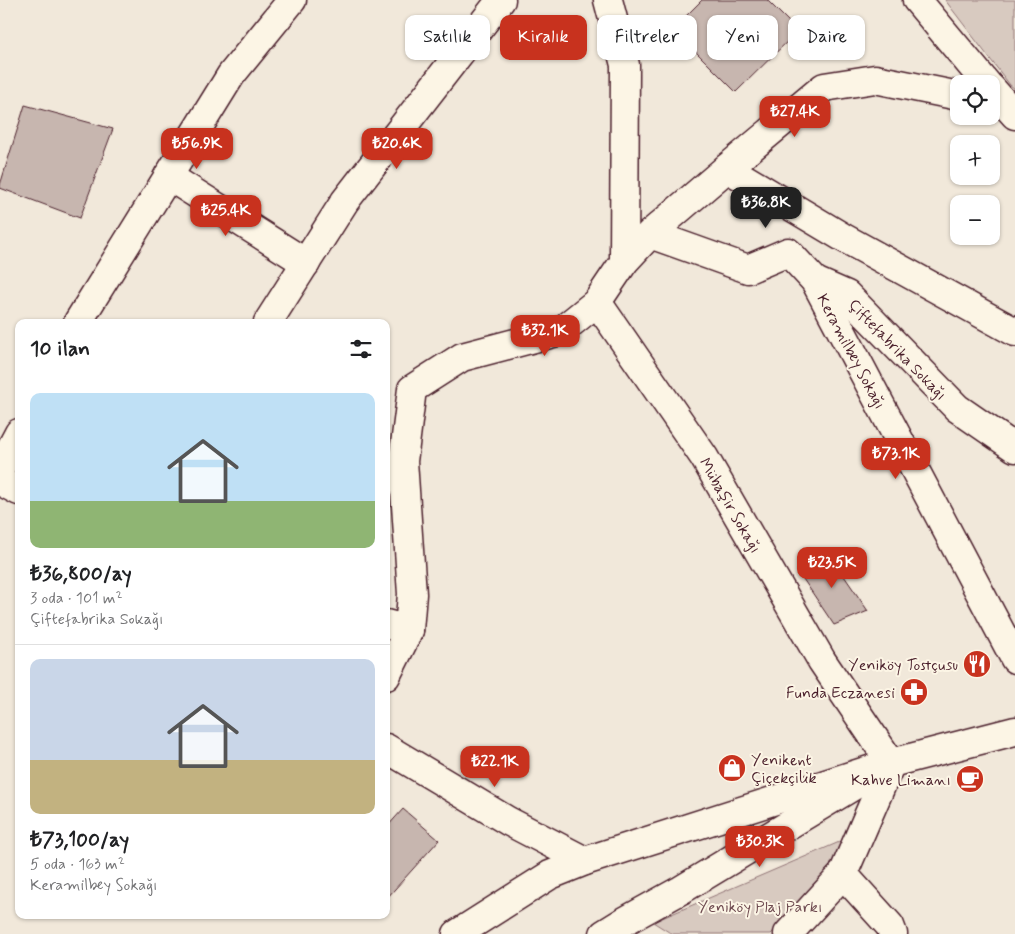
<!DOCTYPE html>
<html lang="tr">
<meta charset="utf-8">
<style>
:root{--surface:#fff;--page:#f6f6f6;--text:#202124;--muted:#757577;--line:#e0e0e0;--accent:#c8321e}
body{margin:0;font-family:Mynerve,sans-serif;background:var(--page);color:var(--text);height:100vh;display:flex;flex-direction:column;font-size:19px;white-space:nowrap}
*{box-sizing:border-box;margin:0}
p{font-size:16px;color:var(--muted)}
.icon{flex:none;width:28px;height:28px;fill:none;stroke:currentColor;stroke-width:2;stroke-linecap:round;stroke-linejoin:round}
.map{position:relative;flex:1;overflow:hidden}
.panel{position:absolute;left:15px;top:319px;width:375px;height:600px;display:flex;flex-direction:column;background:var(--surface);border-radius:10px;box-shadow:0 1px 4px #0004}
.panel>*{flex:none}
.guide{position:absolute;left:405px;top:15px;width:475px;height:45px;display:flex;gap:10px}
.fabs{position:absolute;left:950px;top:75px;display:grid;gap:10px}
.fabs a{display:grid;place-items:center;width:50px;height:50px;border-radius:10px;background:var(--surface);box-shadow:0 1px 4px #0004;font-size:25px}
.price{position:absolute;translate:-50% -42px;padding:0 11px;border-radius:10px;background:var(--accent);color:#fff;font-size:16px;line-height:32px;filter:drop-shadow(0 1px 2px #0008)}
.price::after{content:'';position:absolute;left:50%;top:30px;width:15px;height:11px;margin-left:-8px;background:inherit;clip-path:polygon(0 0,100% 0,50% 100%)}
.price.selected{background:#222;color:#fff}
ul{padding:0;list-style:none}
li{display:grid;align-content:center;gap:10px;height:265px;padding:0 15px}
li+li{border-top:1px solid var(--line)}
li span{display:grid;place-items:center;height:155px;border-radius:10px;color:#555}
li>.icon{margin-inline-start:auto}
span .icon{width:90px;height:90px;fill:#fffc;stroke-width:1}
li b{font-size:21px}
h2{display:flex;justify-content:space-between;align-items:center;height:60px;padding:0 15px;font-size:21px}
.chip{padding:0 18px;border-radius:10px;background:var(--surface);box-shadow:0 1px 4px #0004;font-size:18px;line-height:45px}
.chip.selected{background:var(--accent);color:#fff}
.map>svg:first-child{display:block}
</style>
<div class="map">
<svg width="1015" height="934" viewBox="0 0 1015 934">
<rect width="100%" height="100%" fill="#f1e8da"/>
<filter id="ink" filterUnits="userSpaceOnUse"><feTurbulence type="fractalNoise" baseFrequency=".02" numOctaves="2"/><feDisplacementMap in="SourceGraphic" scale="10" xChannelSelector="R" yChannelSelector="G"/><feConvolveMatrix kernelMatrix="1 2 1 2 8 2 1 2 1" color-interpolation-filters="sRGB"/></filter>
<g filter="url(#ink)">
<g fill="#d8cac0" stroke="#917476">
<polygon points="945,0 1015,0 1015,89 1010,85"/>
<polygon points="872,828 771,934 672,934 653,922"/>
</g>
<g fill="#c7b6af" stroke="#4a1f2b">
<polygon points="702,0 767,0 798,31 736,92 673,29"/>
<polygon points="25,105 113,129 80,218 0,188 0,185"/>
<polygon points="827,551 868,611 834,625 797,570"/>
<polygon points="403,809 439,840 386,899 386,828"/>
</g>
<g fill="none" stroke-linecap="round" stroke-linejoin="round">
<defs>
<g id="minor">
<polyline points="917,0 987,84"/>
<polyline points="991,88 1015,115"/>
<polyline points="727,168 844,238 1015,332"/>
<polyline points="168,176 306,263"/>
<polyline points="650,234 727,168 824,87 875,79 959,96"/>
<polyline points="624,262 650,234 748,269 788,252 815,281 847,295 957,408 1015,448"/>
<polyline points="815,281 1015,659"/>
<polyline points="597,302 704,457 822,661 891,763"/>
<polyline points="78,322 231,75 292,0"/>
<polyline points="268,322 345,201 501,0"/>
<polyline points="0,469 19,433"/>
<polyline points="0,481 19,491"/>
<polyline points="386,624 409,630 412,594 403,461 412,389 462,357 561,331 597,302 624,262 625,65 608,0"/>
<polyline points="386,676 409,630"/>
<polyline points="386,748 508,821 585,861"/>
<polyline points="843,874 890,926 893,934"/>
<polyline points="604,934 625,921 681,890 873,774"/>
<polyline points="788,934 843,874 891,763"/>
</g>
<polyline id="primary" points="457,934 550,875 585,861 891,763 1015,731"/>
</defs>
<use href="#minor" stroke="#4a1f2b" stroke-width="31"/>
<use href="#primary" stroke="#4a1f2b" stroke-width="31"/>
<use href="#minor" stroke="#fcf5e5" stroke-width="28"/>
<use href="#primary" stroke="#fcf5e5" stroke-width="28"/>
</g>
</g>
<defs>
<symbol id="restaurant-disc" viewBox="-11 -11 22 22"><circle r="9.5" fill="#c8321e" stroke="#fcf5e5"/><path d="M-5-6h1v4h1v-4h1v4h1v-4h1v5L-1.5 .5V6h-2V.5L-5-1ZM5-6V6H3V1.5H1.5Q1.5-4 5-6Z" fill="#fff"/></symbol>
<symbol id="pharmacy-disc" viewBox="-11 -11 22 22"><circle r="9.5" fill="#c8321e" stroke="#fcf5e5"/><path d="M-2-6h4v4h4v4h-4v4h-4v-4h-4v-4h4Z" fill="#fff"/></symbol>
<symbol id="shop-disc" viewBox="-11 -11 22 22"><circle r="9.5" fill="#c8321e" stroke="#fcf5e5"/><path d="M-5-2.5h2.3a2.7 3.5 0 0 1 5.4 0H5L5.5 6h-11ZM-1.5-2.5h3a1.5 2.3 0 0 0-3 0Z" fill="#fff"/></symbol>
<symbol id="cafe-disc" viewBox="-11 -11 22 22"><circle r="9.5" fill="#c8321e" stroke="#fcf5e5"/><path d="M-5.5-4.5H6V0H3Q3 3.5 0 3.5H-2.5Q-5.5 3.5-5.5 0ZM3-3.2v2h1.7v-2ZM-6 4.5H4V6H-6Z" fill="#fff"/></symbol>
</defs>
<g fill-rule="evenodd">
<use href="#restaurant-disc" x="961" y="648" width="32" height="32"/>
<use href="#pharmacy-disc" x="898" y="676" width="32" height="32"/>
<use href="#shop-disc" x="716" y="752" width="32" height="32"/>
<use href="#cafe-disc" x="954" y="763" width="32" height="32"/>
</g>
<g text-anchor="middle" stroke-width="4" stroke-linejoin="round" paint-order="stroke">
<g font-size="16" fill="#4a1f2b" stroke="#fcf5e5">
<text transform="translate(898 349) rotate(46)" y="6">Çiftefabrika Sokağı</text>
<text transform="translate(852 351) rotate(62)" y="6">Keramilbey Sokağı</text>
<text transform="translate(731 505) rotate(60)" y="6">Mübaşir Sokağı</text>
</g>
<g font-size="16" fill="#4a1f2b" stroke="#fcf5e5" text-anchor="end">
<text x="958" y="670">Yeniköy Tostçusu</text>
<text x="895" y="698">Funda Eczanesi</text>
<text x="751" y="765" text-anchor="start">Yenikent<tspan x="751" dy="18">Çiçekçilik</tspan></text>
<text x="951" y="785">Kahve Limanı</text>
</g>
<g font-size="16" fill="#6e4a50" stroke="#fcf5e5">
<text x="760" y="912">Yeniköy Plaj Parkı</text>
</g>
</g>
</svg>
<div class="fabs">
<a><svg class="icon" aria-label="locate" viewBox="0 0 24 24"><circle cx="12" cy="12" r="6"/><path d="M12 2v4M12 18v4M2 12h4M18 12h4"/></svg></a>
<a>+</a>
<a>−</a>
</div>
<b class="price" style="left:795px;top:138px">₺27.4K</b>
<b class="price" style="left:197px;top:170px">₺56.9K</b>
<b class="price" style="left:397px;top:170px">₺20.6K</b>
<b class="price selected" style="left:766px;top:229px">₺36.8K</b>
<b class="price" style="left:226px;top:237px">₺25.4K</b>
<b class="price" style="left:545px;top:357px">₺32.1K</b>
<b class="price" style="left:896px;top:480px">₺73.1K</b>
<b class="price" style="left:832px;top:589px">₺23.5K</b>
<b class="price" style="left:495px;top:788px">₺22.1K</b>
<b class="price" style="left:760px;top:868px">₺30.3K</b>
<div class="guide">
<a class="chip">Satılık</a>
<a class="chip selected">Kiralık</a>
<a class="chip">Filtreler</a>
<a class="chip">Yeni</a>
<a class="chip">Daire</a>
</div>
<section class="panel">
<h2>10 ilan<svg class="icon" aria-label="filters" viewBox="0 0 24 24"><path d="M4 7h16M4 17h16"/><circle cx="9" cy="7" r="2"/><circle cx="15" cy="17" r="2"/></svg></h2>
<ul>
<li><span style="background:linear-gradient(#bfe0f5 70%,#8fb573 0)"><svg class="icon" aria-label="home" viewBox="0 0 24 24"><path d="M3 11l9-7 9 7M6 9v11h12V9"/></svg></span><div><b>₺36,800/ay</b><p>3 oda · 101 m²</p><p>Çiftefabrika Sokağı</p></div></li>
<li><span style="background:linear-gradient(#c9d6e8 65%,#c2b280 0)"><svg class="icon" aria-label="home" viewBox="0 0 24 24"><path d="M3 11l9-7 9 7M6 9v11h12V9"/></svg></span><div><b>₺73,100/ay</b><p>5 oda · 163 m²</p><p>Keramilbey Sokağı</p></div></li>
</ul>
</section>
</div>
